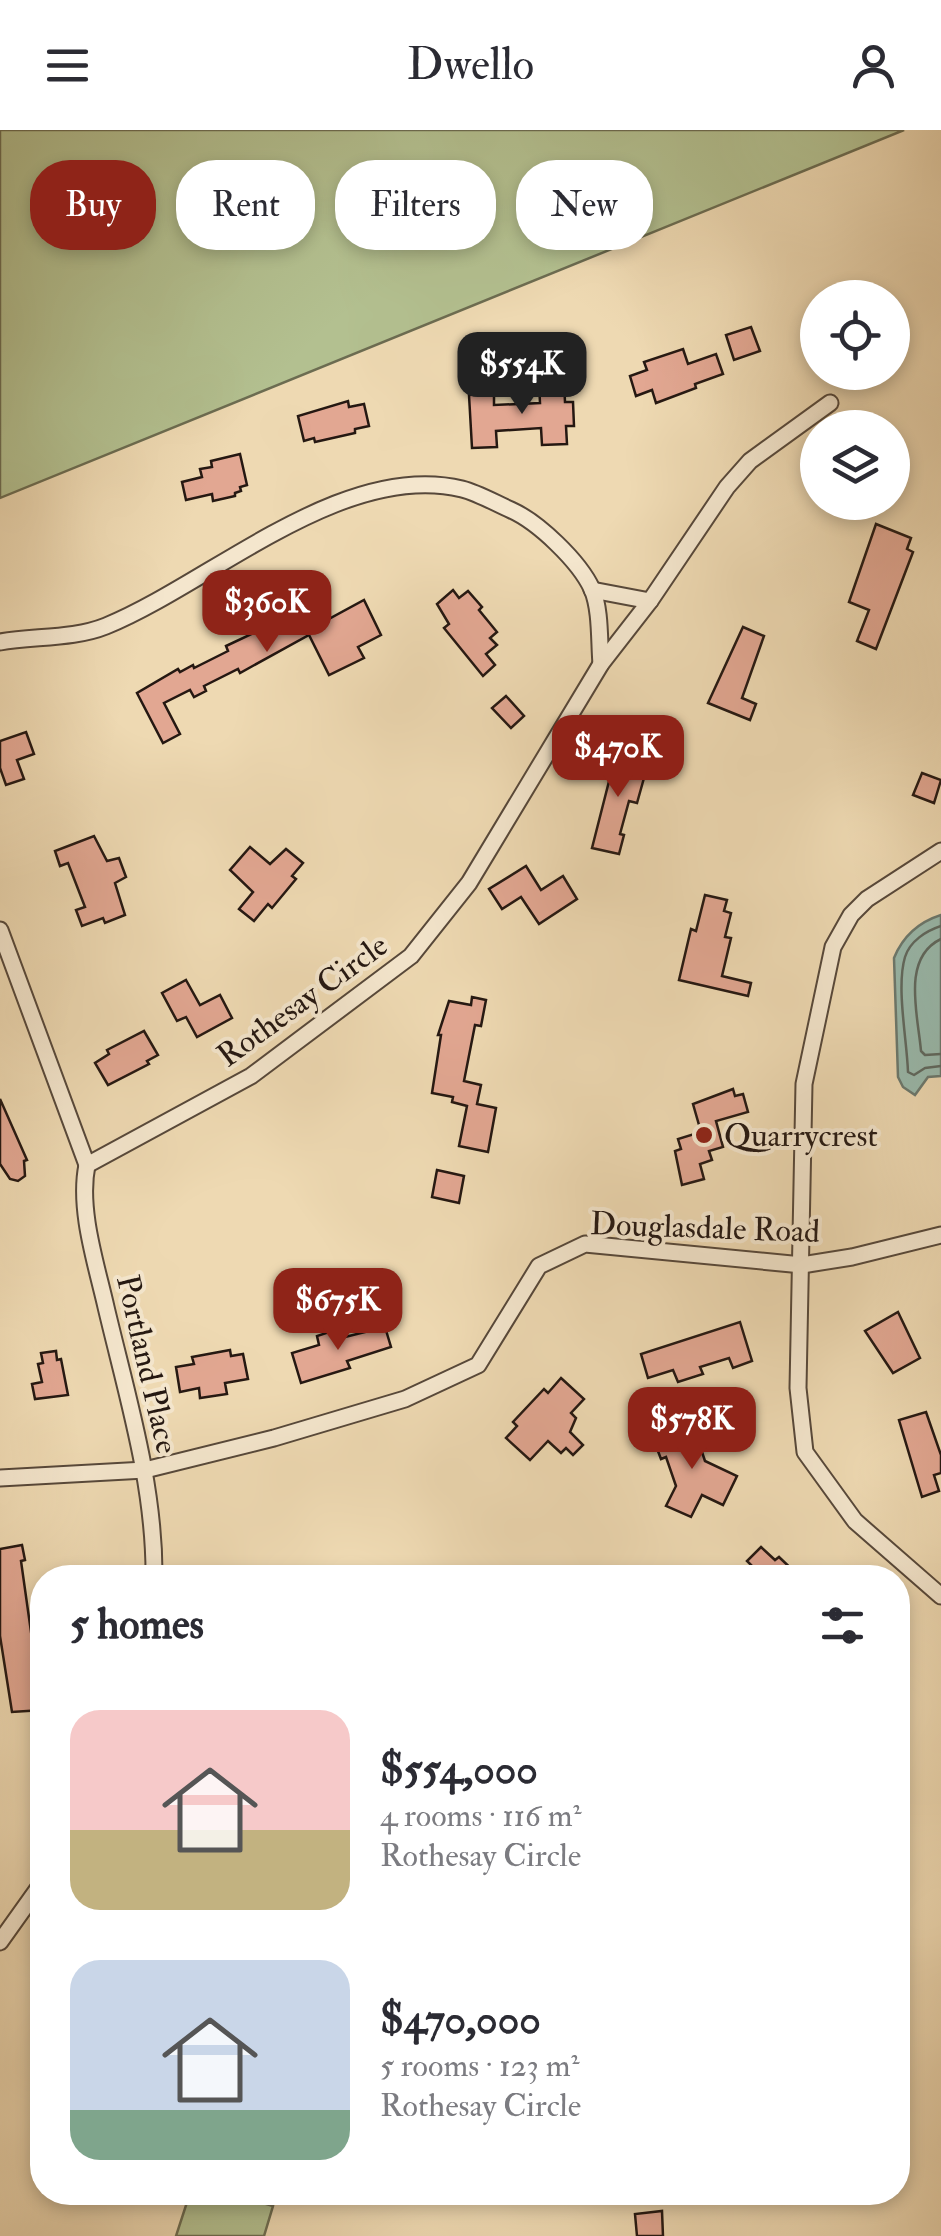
<!DOCTYPE html>
<meta charset="utf-8">
<style>
:root{--surface:#fff;--page:#f7f7f7;--text:#2b2b33;--muted:#7c7c81;--accent:#8f2418}
body{margin:0;font-family:"IM FELL Double Pica",serif;background:var(--page);color:var(--text);height:100vh;display:flex;flex-direction:column;font-size:38px;white-space:nowrap}
*{box-sizing:border-box;margin:0}
p{font-size:32px;color:var(--muted)}
.icon{flex:none;width:55px;height:55px;fill:none;stroke:currentColor;stroke-width:2;stroke-linecap:round;stroke-linejoin:round}
.map{position:relative;flex:1;overflow:hidden}
.panel{position:absolute;left:30px;top:1435px;width:880px;height:640px;display:flex;flex-direction:column;background:var(--surface);border-radius:40px;box-shadow:0 5px 15px #0003}
.panel>*{flex:none}
.hud{position:absolute;left:30px;top:30px;width:882px;height:90px;display:flex;gap:20px}
.tools{position:absolute;left:800px;top:150px;display:grid;gap:20px}
.tools a{display:grid;place-items:center;width:110px;height:110px;border-radius:50%;background:var(--surface);box-shadow:0 5px 15px #0003;font-size:50px}
.price{position:absolute;translate:-50% -85px;padding:0 22px;border-radius:20px;background:var(--accent);color:#fff;font-size:32px;line-height:65px;filter:drop-shadow(0 2px 5px #0008)}
.price::after{content:'';position:absolute;left:50%;top:60px;width:30px;height:22px;margin-left:-15px;background:inherit;clip-path:polygon(0 0,100% 0,50% 100%)}
.price.selected{background:#222;color:#fff}
ul{padding:0;list-style:none}
li{display:flex;align-items:center;gap:30px;height:250px;padding:0 40px}
li span{display:grid;place-items:center;flex:none;width:280px;height:200px;border-radius:30px;color:#555}
li>.icon{margin-inline-start:auto}
span .icon{width:120px;height:120px;fill:#fffc;stroke-width:1}
li b{font-size:42px}
h2{display:flex;justify-content:space-between;align-items:center;height:120px;padding:0 40px;font-size:42px}
.pill{padding:0 35px;border-radius:40px;background:var(--surface);box-shadow:0 5px 15px #0003;font-size:35px;line-height:90px}
.pill.selected{background:var(--accent);color:#fff}
header{display:flex;justify-content:space-between;align-items:center;height:130px;padding:0 40px;background:var(--surface);font-size:45px;font-weight:600}
.map>svg:first-child{display:block}
</style>
<header><svg class="icon" aria-label="menu" viewBox="0 0 24 24"><path d="M4 6h16M4 12h16M4 18h16"/></svg>Dwello<svg class="icon" aria-label="person" viewBox="0 0 24 24"><circle cx="12" cy="8" r="4"/><path d="M4 21q1-7 8-7t8 7"/></svg></header>
<div class="map">
<svg width="941" height="2106" viewBox="0 0 941 2106">
<rect width="100%" height="100%" fill="#eed9b2"/>
<filter id="stains"><feTurbulence type="fractalNoise" baseFrequency=".002" numOctaves="4"/><feColorMatrix values="0 0 0 0 .2 0 0 0 0 .09 0 0 0 0 .02 0 0 0 .5 -.17"/></filter>
<radialGradient id="worn" r=".72"><stop offset=".6" stop-color="#630" stop-opacity="0"/><stop offset="1" stop-color="#630" stop-opacity=".3"/></radialGradient>
<g fill="#b3c090" stroke="#6c6c51" stroke-width="2.5">
<polygon points="0,0 904,0 0,368"/>
<polygon points="190,2063 229,2063 273,2076 264,2106 176,2106"/>
</g>
<path fill="#99baad" stroke="#6b796f" stroke-width="2.5" d="M941,785V946L928,947L915,965L903,957L898,947L894,828C903,806 919,792 941,785Z"/>
<g fill="none" stroke-linecap="round" stroke-linejoin="round">
<g stroke="#5f6960" stroke-width="2.5">
<path d="M941,796C926,801 910,811 905,827C896,857 907,910 908,942L914,945L925,938L941,936"/>
<path d="M941,809C901,828 918,885 921,921L925,925L941,924"/>
</g>
</g>
<g fill="#e2a792" stroke="#251812" stroke-width="2.5">
<polygon points="751,197 760,221 734,230 726,205"/>
<polygon points="683,219 688,234 716,224 723,244 695,254 696,258 656,273 652,260 636,266 630,246 647,240 644,232"/>
<polygon points="564,251 565,272 573,272 574,296 566,296 567,314 542,315 541,298 496,301 497,317 472,318 469,265 494,263 494,275 540,273 539,253"/>
<polygon points="348,271 349,277 364,274 369,296 355,299 355,303 315,312 314,308 304,311 298,286"/>
<polygon points="240,324 247,355 240,357 241,361 235,363 235,366 213,371 212,364 186,370 182,352 202,347 200,339 212,337 211,331"/>
<polygon points="876,394 911,408 907,419 913,422 876,519 857,511 869,480 849,472"/>
<polygon points="453,460 459,468 468,461 482,477 479,480 497,502 490,508 497,515 486,524 495,535 483,546 444,498 449,494 437,474"/>
<polygon points="312,465 325,491 364,470 381,505 358,517 364,528 329,545 309,505 240,543 238,539 204,556 206,561 194,567 190,560 164,573 180,604 163,613 137,563 178,539 180,542 193,535 194,538 228,521 226,516 298,482 294,474"/>
<polygon points="743,497 764,506 742,568 756,574 750,590 708,573"/>
<polygon points="506,566 524,586 511,598 492,578"/>
<polygon points="26,602 34,624 17,630 24,649 6,655 0,638 0,611"/>
<polygon points="618,616 642,623 636,646 644,648 637,673 629,671 620,704 624,705 619,724 592,718"/>
<polygon points="922,643 941,650 934,673 913,665"/>
<polygon points="94,706 107,731 119,728 126,747 115,753 125,785 105,793 103,788 82,796 76,780 85,777 68,733 60,736 55,721"/>
<polygon points="250,717 270,734 286,719 303,733 292,746 296,749 272,778 268,774 254,791 239,779 253,762 230,740"/>
<polygon points="526,736 541,760 563,746 577,769 539,794 521,767 502,779 489,759"/>
<polygon points="705,765 727,770 724,781 731,783 725,807 731,808 722,846 751,853 748,866 679,850 691,799 696,801"/>
<polygon points="186,850 200,875 220,865 232,888 197,907 186,887 177,891 162,863"/>
<polygon points="472,867 486,870 481,896 475,895 464,951 481,955 477,974 496,978 488,1022 459,1016 467,976 452,972 453,967 432,963 441,905 438,905 449,871 471,875"/>
<polygon points="144,901 158,925 147,931 149,934 108,955 95,933 109,924 107,920"/>
<polygon points="733,959 735,966 743,964 748,982 716,991 723,1017 709,1021 712,1030 700,1034 704,1049 682,1055 675,1021 681,1019 678,1009 701,1002 693,974"/>
<polygon points="0,969 27,1030 24,1031 25,1046 18,1051 10,1049 0,1034"/>
<polygon points="437,1040 464,1046 459,1073 432,1067"/>
<polygon points="898,1182 920,1228 893,1243 865,1201"/>
<polygon points="740,1192 752,1231 733,1238 729,1228 700,1237 703,1244 678,1252 673,1240 648,1248 641,1224"/>
<polygon points="385,1197 391,1217 347,1231 350,1238 301,1253 292,1223 319,1215 317,1206 338,1199 341,1208"/>
<polygon points="230,1220 231,1226 243,1224 248,1249 225,1253 227,1264 200,1268 199,1258 180,1262 176,1237 194,1234 192,1227"/>
<polygon points="56,1221 57,1230 61,1229 68,1265 35,1269 32,1254 42,1252 38,1234 43,1233 41,1223"/>
<polygon points="561,1248 584,1269 571,1283 576,1288 570,1302 583,1315 573,1325 566,1318 561,1323 548,1311 530,1330 506,1308 517,1296 513,1292 544,1259 548,1263"/>
<polygon points="926,1282 941,1325 941,1343 934,1345 939,1361 922,1367 899,1290"/>
<polygon points="693,1295 705,1331 737,1346 723,1375 702,1365 691,1387 666,1376 676,1356 666,1327 661,1329 653,1308"/>
<polygon points="22,1415 25,1430 21,1431 42,1580 12,1582 0,1506 0,1419"/>
<polygon points="761,1417 775,1430 779,1427 801,1448 764,1448 747,1431"/>
<polygon points="662,2081 663,2106 637,2106 635,2084"/>
</g>
<g fill="none" stroke-linecap="round" stroke-linejoin="round">
<defs>
<g id="minor">
<polyline points="592,460 650,471"/>
<path d="M0,512C34,506 74,509 106,496C211,453 343,330 462,359C478,363 495,373 511,380C538,392 579,431 592,459C601,480 599,512 601,534"/>
<polyline points="941,721 867,769 851,785 833,817 804,954 798,1258 805,1322 855,1391 941,1466"/>
<polyline points="0,800 87,1035"/>
<polyline points="87,1035 251,946 411,826 469,753 601,534 650,471 727,357 750,331 830,273"/>
<path d="M87,1035C78,1079 96,1133 106,1177C127,1266 155,1356 154,1448"/>
<polyline points="0,1348 145,1340 274,1308 405,1269 478,1235 539,1136 585,1114 802,1135 852,1127 941,1105"/>
<polyline points="0,1812 42,1753"/>
</g>
</defs>
<use href="#minor" stroke="#57483a" stroke-width="19"/>
<use href="#minor" stroke="#f4e6cd" stroke-width="15"/>
</g>
<circle fill="#8f2418" stroke="#f4e6cd" stroke-width="4" cx="704" cy="1005" r="10"/>
<g text-anchor="middle" stroke-width="8" stroke-linejoin="round" paint-order="stroke">
<g font-size="32" fill="#251812" stroke="#f4e6cd">
<text transform="translate(302 870) rotate(-36)" y="11">Rothesay Circle</text>
<text transform="translate(705 1097) rotate(2)" y="11">Douglasdale Road</text>
<text transform="translate(148 1234) rotate(77)" y="11">Portland Place</text>
</g>
<g font-size="32" fill="#251812" stroke="#f4e6cd" text-anchor="start">
<text x="724" y="1016">Quarrycrest</text>
</g>
</g>
<rect width="100%" height="100%" filter="url(#stains)"/>
<rect width="100%" height="100%" fill="url(#worn)"/>
</svg>
<div class="tools">
<a><svg class="icon" aria-label="locate" viewBox="0 0 24 24"><circle cx="12" cy="12" r="6"/><path d="M12 2v4M12 18v4M2 12h4M18 12h4"/></svg></a>
<a><svg class="icon" aria-label="layers" viewBox="0 0 24 24"><path d="M12 4l9 5-9 5-9-5zM3 14l9 5 9-5"/></svg></a>
</div>
<b class="price selected" style="left:522px;top:287px">$554K</b>
<b class="price" style="left:267px;top:525px">$360K</b>
<b class="price" style="left:618px;top:670px">$470K</b>
<b class="price" style="left:338px;top:1223px">$675K</b>
<b class="price" style="left:692px;top:1342px">$578K</b>
<div class="hud">
<a class="pill selected">Buy</a>
<a class="pill">Rent</a>
<a class="pill">Filters</a>
<a class="pill">New</a>
</div>
<section class="panel">
<h2>5 homes<svg class="icon" aria-label="filters" viewBox="0 0 24 24"><path d="M4 7h16M4 17h16"/><circle cx="9" cy="7" r="2"/><circle cx="15" cy="17" r="2"/></svg></h2>
<ul>
<li><span style="background:linear-gradient(#f6c9c9 60%,#c2b280 0)"><svg class="icon" aria-label="home" viewBox="0 0 24 24"><path d="M3 11l9-7 9 7M6 9v11h12V9"/></svg></span><div><b>$554,000</b><p>4 rooms · 116 m²</p><p>Rothesay Circle</p></div></li>
<li><span style="background:linear-gradient(#c9d6e8 75%,#7fa58c 0)"><svg class="icon" aria-label="home" viewBox="0 0 24 24"><path d="M3 11l9-7 9 7M6 9v11h12V9"/></svg></span><div><b>$470,000</b><p>5 rooms · 123 m²</p><p>Rothesay Circle</p></div></li>
</ul>
</section>
</div>
